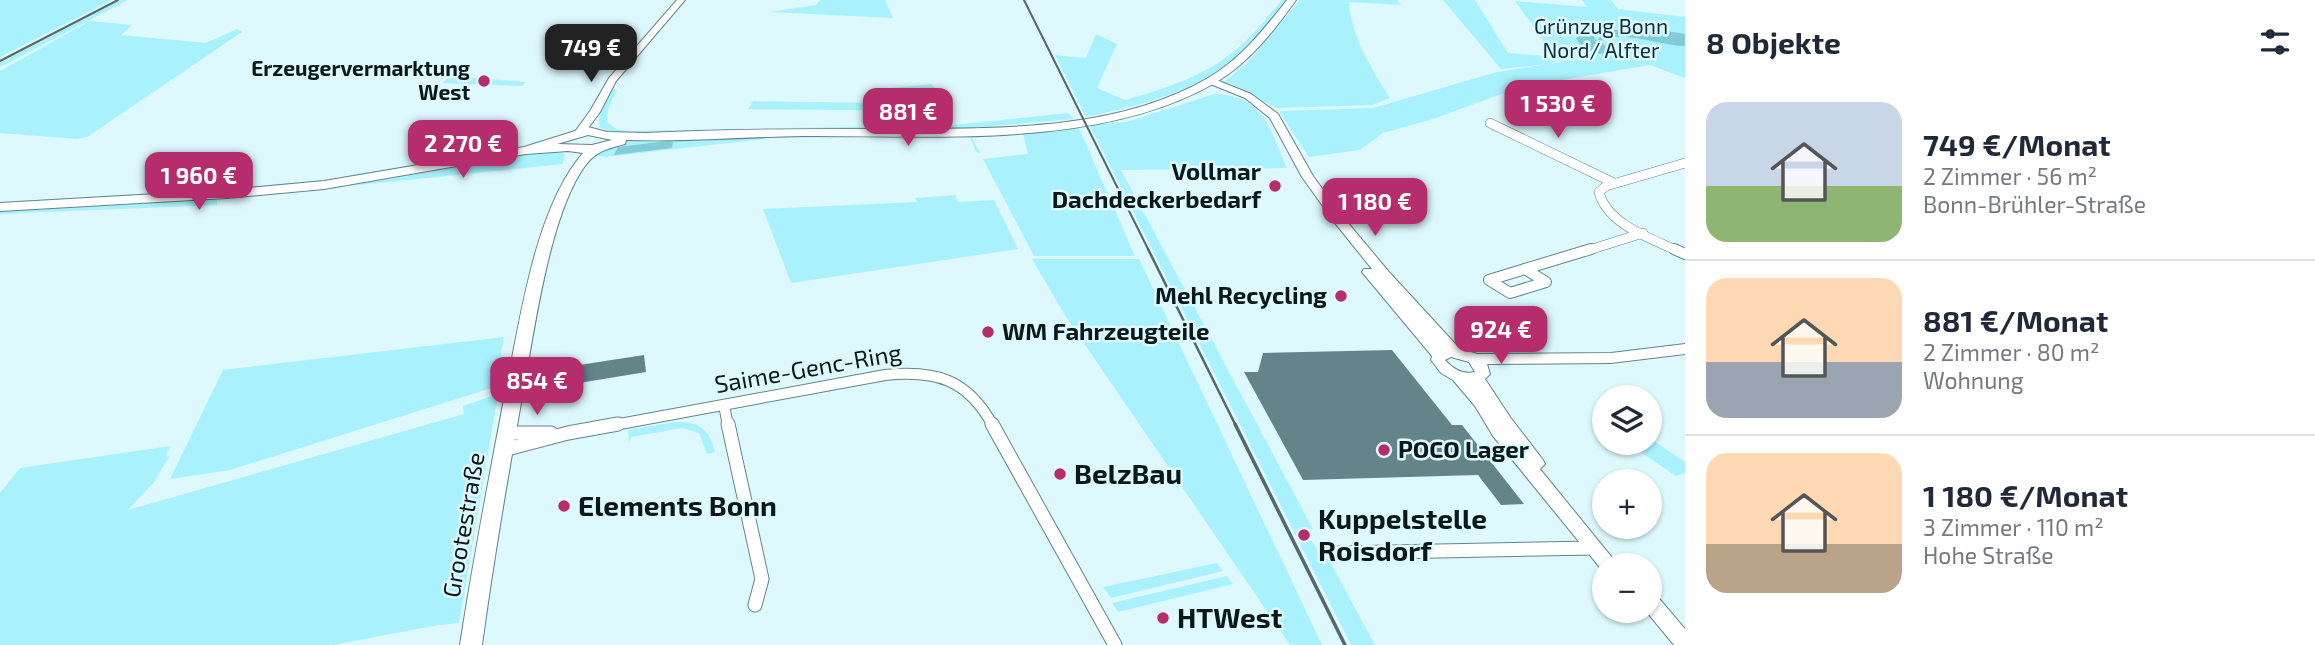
<!DOCTYPE html>
<html lang="de">
<meta charset="utf-8">
<style>
:root{--surface:#fff;--page:#f2f2f3;--text:#1f2937;--muted:#747a83;--line:#e0e1e3;--accent:#b52d6c}
body{margin:0;font-family:"Exo 2",sans-serif;background:var(--page);color:var(--text);height:100vh;display:flex;flex-direction:column;font-size:26px;white-space:nowrap}
*{box-sizing:border-box;margin:0}
p{font-size:23px;color:var(--muted)}
.icon{flex:none;width:38px;height:38px;fill:none;stroke:currentColor;stroke-width:2;stroke-linecap:round;stroke-linejoin:round}
.map{position:relative;flex:1;overflow:hidden}
.sheet{display:flex;flex-direction:column;background:var(--surface);width:630px}
.sheet>*{flex:none}
.fabs{position:absolute;left:1592px;top:385px;display:grid;gap:14px}
.fabs a{display:grid;place-items:center;width:70px;height:70px;border-radius:50%;background:var(--surface);box-shadow:0 2px 5px #0004;font-size:35px}
.price{position:absolute;translate:-50% -60px;padding:0 16px;border-radius:14px;background:var(--accent);color:#fff;font-size:23px;line-height:46px;filter:drop-shadow(0 2px 4px #0008)}
.price::after{content:'';position:absolute;left:50%;top:42px;width:21px;height:16px;margin-left:-10px;background:inherit;clip-path:polygon(0 0,100% 0,50% 100%)}
.price.current{background:#222;color:#fff}
ul{padding:0;list-style:none}
li{display:flex;align-items:center;gap:21px;height:175px;padding:0 21px}
li+li{border-top:2px solid var(--line)}
li span{display:grid;place-items:center;flex:none;width:196px;height:140px;border-radius:21px;color:#555}
li>.icon{margin-inline-start:auto}
span .icon{width:84px;height:84px;fill:#fffc;stroke-width:1}
li b{font-size:30px}
h2{display:flex;justify-content:space-between;align-items:center;height:84px;padding:0 21px;font-size:30px}
main{display:flex;flex:1;min-height:0}
.map>svg:first-child{display:block}
</style>
<main>
<div class="map">
<svg width="1685" height="645" viewBox="0 0 1685 645">
<rect width="100%" height="100%" fill="#ddf9fd"/>
<g fill="#a9f2fd">
<polygon points="0,0 112,0 0,57"/>
<polygon points="120,0 128,0 0,67 0,63"/>
<polygon points="820,0 885,0 893,18 769,12 816,5"/>
<path d="M1282,0H1286C1272,16 1259,35 1244,50C1202,91 1142,105 1086,117L1055,55L1086,58L1096,34L1117,44L1097,88L1125,100C1164,89 1206,76 1238,48C1254,35 1268,16 1282,0Z"/>
<path d="M1300,0H1397L1401,5L1349,2C1352,38 1371,68 1390,98L1372,105L1276,108L1234,85L1224,82L1248,62Z"/>
<polygon points="1443,0 1475,0 1508,53 1555,57 1515,1 1587,7 1582,0 1611,0 1618,9 1685,17 1685,78 1650,65 1521,87 1433,119 1383,133 1360,150 1309,157 1279,111 1373,108 1497,72 1562,62 1558,60 1550,64 1501,69"/>
<polygon points="90,21 132,25 121,35 206,43 237,29 242,32 87,137 78,139 0,133 0,71"/>
<polygon points="451,76 526,82 522,86 442,83"/>
<polygon points="932,84 950,111 748,109 753,101 882,103 882,89"/>
<path d="M612,88L617,90L608,110L607,122L616,129L627,131L953,125L1068,113L1074,119L971,128L613,134L601,128C595,116 604,98 612,88Z"/>
<path d="M1214,94C1264,95 1270,130 1287,168L1121,170L1313,529L1298,530L1303,540H1311L1321,555L1328,558L1375,645H1351L1089,124L1127,122Z"/>
<polygon points="1078,126 1135,256 1034,256 983,159 1028,154 1023,134 972,138 980,153 976,152 970,137"/>
<polygon points="956,133 965,136 773,138 605,157 589,155 619,143 666,138"/>
<polygon points="552,149 565,154 563,164 231,198 350,184"/>
<polygon points="357,177 243,190 0,205 0,202 207,190"/>
<polygon points="955,195 958,202 994,200 1018,249 791,283 763,209 917,202 915,198"/>
<polygon points="217,198 217,205 0,214 0,210"/>
<polygon points="1032,259 1139,259 1322,645 1290,645 1066,317"/>
<polygon points="504,337 495,387 230,470 170,479 223,370"/>
<polygon points="498,394 459,623 433,626 333,645 0,645 0,493 20,468 170,446 166,455 169,457 154,482 128,510 464,414 463,406"/>
<path d="M675,422C699,421 710,429 715,452L707,454L699,433L682,428L631,437L629,442L628,430Z"/>
<polygon points="1654,441 1685,462 1685,473 1676,476 1636,449"/>
<polygon points="1217,563 1223,571 1111,598 1103,587"/>
<polygon points="1227,576 1233,584 1118,612 1112,603"/>
</g>
<g fill="#81ccd6">
<path d="M1589,29L1600,31L1594,38L1597,41L1604,31L1610,30H1661L1685,34V46C1661,46 1621,29 1601,41L1606,47V53C1594,56 1581,49 1576,38Z"/>
<polygon points="667,141 673,142 672,148 614,155 618,147"/>
</g>
<g fill="#638488">
<polygon points="1392,350 1452,425 1462,425 1524,504 1501,505 1478,475 1303,480 1244,372 1258,372 1263,353"/>
<polygon points="644,355 646,372 561,386 560,368"/>
</g>
<g fill="none" stroke-linecap="round" stroke-linejoin="round">
<defs>
<g id="minor-far2">
<polyline points="1490,123 1614,183"/>
<polyline points="1586,251 1643,233"/>
<path d="M1678,251C1650,238 1607,224 1599,192L1606,186L1685,163"/>
</g>
<g id="minor-far1">
<polyline points="1674,249 1685,254"/>
<polygon points="1525,269 1546,282 1510,293 1489,280"/>
<polyline points="1525,269 1591,249"/>
<polyline points="724,405 728,426"/>
<path d="M609,426L885,375C936,370 968,379 993,426"/>
</g>
<g id="minor">
<polyline points="728,424 762,579 755,605"/>
<polyline points="992,424 1115,645"/>
<polyline points="506,433 551,433"/>
<polyline points="503,450 568,433 618,424"/>
<polyline points="1338,553 1594,548"/>
</g>
<g id="tertiary">
<polygon points="677,0 685,0 616,81 600,112 583,135 575,135 574,133 590,111 609,78"/>
<path d="M1208,79H1214L1251,94L1278,114L1313,176L1343,217L1389,272L1459,348L1477,354L1611,353L1685,344V354L1611,363L1487,364L1490,374L1485,379L1510,417L1543,460L1545,464L1540,469L1618,565H1605V571L1602,570L1493,436L1475,406L1453,380L1441,373L1431,360L1432,356L1362,272L1364,269H1372L1335,223L1302,177L1270,118L1245,98L1208,83ZM1451,357L1469,362L1475,372C1463,375 1453,369 1445,360Z"/>
<polygon points="1650,594 1657,596 1685,629 1685,645 1674,645 1646,611 1650,611"/>
</g>
<path id="secondary" d="M1287,0H1296C1274,31 1249,63 1215,83C1098,150 932,135 802,136C744,137 685,142 626,140L625,144C607,149 596,151 585,166C551,212 535,324 525,381C509,469 494,557 482,645H460C473,561 489,477 505,394C520,322 534,210 583,153L568,151L526,154L324,189L227,198L0,211V203L227,190L324,181L524,147L588,127L607,132L646,133C726,129 806,129 885,129C992,128 1113,133 1208,78C1241,59 1264,29 1287,0ZM588,135L612,140L592,145L557,144Z"/>
</defs>
<use href="#minor-far2" stroke="#648489" stroke-width="10"/>
<use href="#minor-far1" stroke="#648489" stroke-width="12"/>
<use href="#minor" stroke="#648489" stroke-width="15"/>
<use href="#tertiary" stroke="#648489" stroke-width="2"/>
<use href="#secondary" stroke="#648489" stroke-width="2"/>
<use href="#minor-far2" stroke="#fff" stroke-width="9"/>
<use href="#minor-far1" stroke="#fff" stroke-width="10"/>
<use href="#minor" stroke="#fff" stroke-width="13"/>
<use href="#tertiary" fill="#fff" fill-rule="evenodd"/>
<use href="#secondary" fill="#fff" fill-rule="evenodd"/>
<polyline stroke="#56686b" stroke-width="2" points="0,61 118,0"/>
<polyline stroke="#56686b" stroke-width="2" points="1024,0 1149,251"/>
<polyline stroke="#56686b" stroke-width="2.5" points="1148,249 1236,426"/>
<polyline stroke="#56686b" stroke-width="3.5" points="1235,424 1345,645"/>
</g>
<g fill="#b52d6c" stroke="#ddf9fd" stroke-width="2.5">
<circle cx="484" cy="81" r="7"/>
<circle cx="1275" cy="186" r="7"/>
<circle cx="1341" cy="296" r="7"/>
<circle cx="988" cy="332" r="7"/>
<circle cx="1384" cy="450" r="7"/>
<circle cx="1060" cy="474" r="7"/>
<circle cx="564" cy="506" r="7"/>
<circle cx="1304" cy="535" r="7"/>
<circle cx="1163" cy="618" r="7"/>
</g>
<g text-anchor="middle" stroke-width="5" stroke-linejoin="round" paint-order="stroke">
<g font-size="21" fill="#092f34" stroke="#ddf9fd">
<text x="1601" y="34">Grünzug Bonn<tspan x="1601" dy="24">Nord/ Alfter</tspan></text>
</g>
<g font-size="21" font-weight="bold" fill="#0b181a" stroke="#ddf9fd" text-anchor="end">
<text x="470" y="76">Erzeugervermarktung<tspan x="470" dy="24">West</tspan></text>
</g>
<g font-size="24" font-weight="bold" fill="#0b181a" stroke="#ddf9fd" text-anchor="end">
<text x="1261" y="180">Vollmar<tspan x="1261" dy="28">Dachdeckerbedarf</tspan></text>
<text x="1327" y="304">Mehl Recycling</text>
<text x="1002" y="340" text-anchor="start">WM Fahrzeugteile</text>
<text x="1398" y="458" text-anchor="start">POCO Lager</text>
</g>
<g font-size="24" fill="#0b181a" stroke="#ddf9fd">
<text transform="translate(808 369) rotate(-10)" y="8">Saime-Genc-Ring</text>
<text transform="translate(464 525) rotate(-80)" y="8">Grootestraße</text>
</g>
<g font-size="28" font-weight="bold" fill="#0b181a" stroke="#ddf9fd" text-anchor="start">
<text x="1074" y="484">BelzBau</text>
<text x="578" y="516">Elements Bonn</text>
<text x="1318" y="529">Kuppelstelle<tspan x="1318" dy="32">Roisdorf</tspan></text>
<text x="1177" y="628">HTWest</text>
</g>
</g>
</svg>
<div class="fabs">
<a><svg class="icon" aria-label="layers" viewBox="0 0 24 24"><path d="M12 4l9 5-9 5-9-5zM3 14l9 5 9-5"/></svg></a>
<a>+</a>
<a>−</a>
</div>
<b class="price current" style="left:591px;top:84px">749 €</b>
<b class="price" style="left:1558px;top:140px">1 530 €</b>
<b class="price" style="left:908px;top:148px">881 €</b>
<b class="price" style="left:463px;top:180px">2 270 €</b>
<b class="price" style="left:199px;top:212px">1 960 €</b>
<b class="price" style="left:1375px;top:238px">1 180 €</b>
<b class="price" style="left:1501px;top:366px">924 €</b>
<b class="price" style="left:537px;top:417px">854 €</b>
</div>
<section class="sheet">
<h2>8 Objekte<svg class="icon" aria-label="filters" viewBox="0 0 24 24"><path d="M4 7h16M4 17h16"/><circle cx="9" cy="7" r="2"/><circle cx="15" cy="17" r="2"/></svg></h2>
<ul>
<li><span style="background:linear-gradient(#c9d6e8 60%,#8fb573 0)"><svg class="icon" aria-label="home" viewBox="0 0 24 24"><path d="M3 11l9-7 9 7M6 9v11h12V9"/></svg></span><div><b>749 €/Monat</b><p>2 Zimmer · 56 m²</p><p>Bonn-Brühler-Straße</p></div></li>
<li><span style="background:linear-gradient(#ffd9b3 60%,#9aa5b1 0)"><svg class="icon" aria-label="home" viewBox="0 0 24 24"><path d="M3 11l9-7 9 7M6 9v11h12V9"/></svg></span><div><b>881 €/Monat</b><p>2 Zimmer · 80 m²</p><p>Wohnung</p></div></li>
<li><span style="background:linear-gradient(#ffd9b3 65%,#b9a48a 0)"><svg class="icon" aria-label="home" viewBox="0 0 24 24"><path d="M3 11l9-7 9 7M6 9v11h12V9"/></svg></span><div><b>1 180 €/Monat</b><p>3 Zimmer · 110 m²</p><p>Hohe Straße</p></div></li>
</ul>
</section>
</main>
